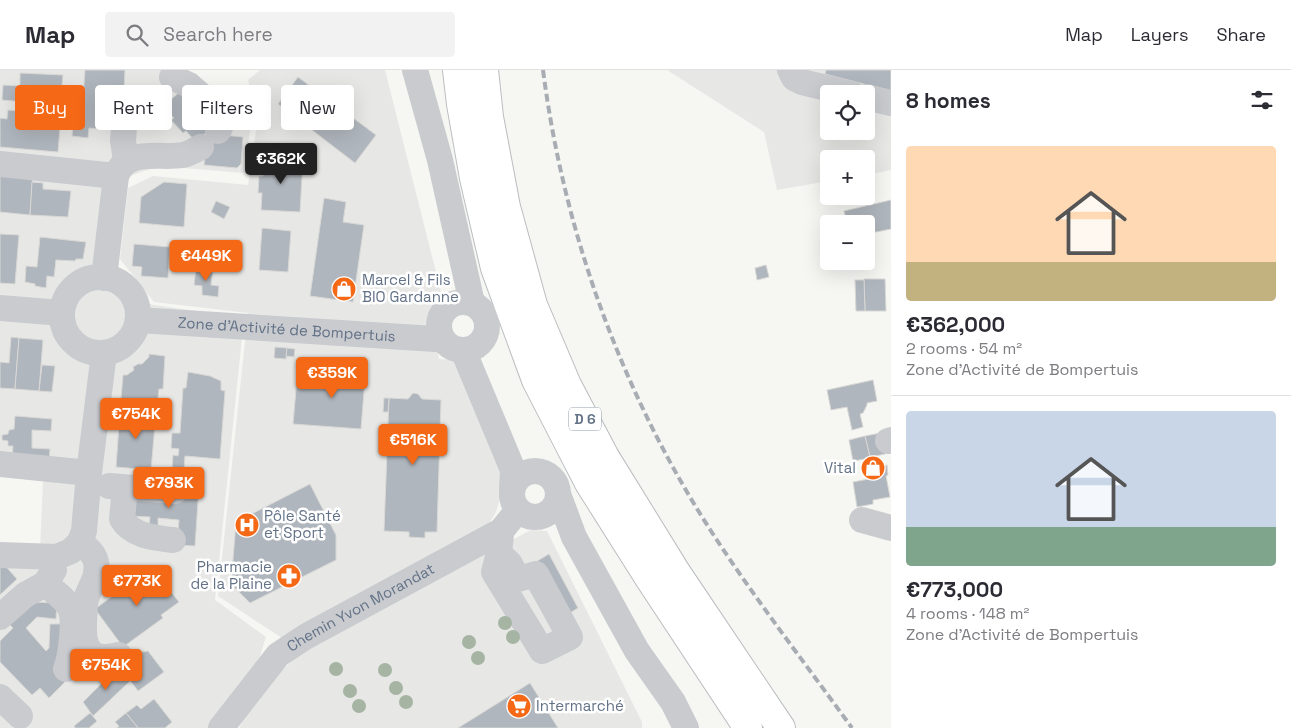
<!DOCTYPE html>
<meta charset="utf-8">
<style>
:root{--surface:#fff;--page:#f2f2f3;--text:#2b2b33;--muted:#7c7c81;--line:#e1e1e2;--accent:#f46816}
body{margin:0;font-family:"Space Grotesk",sans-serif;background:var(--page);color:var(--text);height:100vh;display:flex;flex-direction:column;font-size:19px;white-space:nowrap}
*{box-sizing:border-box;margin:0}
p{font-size:16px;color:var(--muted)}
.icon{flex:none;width:28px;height:28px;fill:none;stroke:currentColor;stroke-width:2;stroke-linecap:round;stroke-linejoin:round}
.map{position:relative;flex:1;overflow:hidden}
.sheet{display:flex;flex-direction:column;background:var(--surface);width:400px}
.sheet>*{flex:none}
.hud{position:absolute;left:15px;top:15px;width:475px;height:45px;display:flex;gap:10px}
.buttons{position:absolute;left:820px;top:15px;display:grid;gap:10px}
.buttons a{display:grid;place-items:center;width:55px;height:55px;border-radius:5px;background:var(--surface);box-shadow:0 5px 20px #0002;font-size:25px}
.price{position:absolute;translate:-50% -42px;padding:0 11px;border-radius:5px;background:var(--accent);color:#fff;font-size:16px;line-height:32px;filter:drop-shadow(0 1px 2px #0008)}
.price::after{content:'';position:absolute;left:50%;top:30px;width:15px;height:11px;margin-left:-8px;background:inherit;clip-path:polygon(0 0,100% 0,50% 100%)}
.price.current{background:#222;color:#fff}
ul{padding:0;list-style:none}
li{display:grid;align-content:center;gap:10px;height:265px;padding:0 15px}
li+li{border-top:1px solid var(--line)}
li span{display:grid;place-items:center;height:155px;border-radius:5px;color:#555}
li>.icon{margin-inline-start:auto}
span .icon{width:90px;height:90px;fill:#fffc;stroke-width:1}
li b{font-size:21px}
h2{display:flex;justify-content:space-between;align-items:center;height:60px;padding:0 15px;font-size:21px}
.tag{padding:0 18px;border-radius:5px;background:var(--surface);box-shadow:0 5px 20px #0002;font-size:18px;line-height:45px}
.tag.current{background:var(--accent);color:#fff}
header{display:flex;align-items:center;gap:30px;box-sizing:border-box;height:70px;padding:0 25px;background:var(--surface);border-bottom:1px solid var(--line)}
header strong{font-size:24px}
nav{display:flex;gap:28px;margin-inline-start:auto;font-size:18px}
.search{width:350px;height:45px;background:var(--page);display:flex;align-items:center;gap:12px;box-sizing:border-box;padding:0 18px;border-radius:5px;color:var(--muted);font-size:19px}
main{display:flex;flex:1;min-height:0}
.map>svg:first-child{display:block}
</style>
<header>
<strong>Map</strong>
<div class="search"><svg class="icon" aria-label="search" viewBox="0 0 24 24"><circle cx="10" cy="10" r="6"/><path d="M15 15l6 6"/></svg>Search here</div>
<nav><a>Map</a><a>Layers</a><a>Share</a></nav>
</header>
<main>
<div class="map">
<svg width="891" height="658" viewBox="0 0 891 658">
<rect width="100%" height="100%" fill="#f6f7f3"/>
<g fill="#e7e8e6" fill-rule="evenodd">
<polygon points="0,0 180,0 222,29 252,46 244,103 159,96 127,107 113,193 148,234 244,248 215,530 266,567 254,605 225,658 0,658 0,476 40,480 43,411 0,407"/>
<polygon points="260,0 385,0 441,222 443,237 439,251 432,256 439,289 455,290 505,411 496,442 486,459 282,568 218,526 248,243 154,232 120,189 128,118 153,106 248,115 258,47 248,10"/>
<path d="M667,0H891V100L866,105V89H829V111L777,120L764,62ZM829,24H866V61H829Z"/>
<polygon points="531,460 547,461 642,652 642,658 239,658 258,623 306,578"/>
</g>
<g fill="#b0b6bd" stroke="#d8d8d5">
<polygon points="85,0 125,0 124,21 101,19 98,59 89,58 88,68 72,66 73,55 81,55"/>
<polygon points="826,0 891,0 891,21 825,4"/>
<polygon points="20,3 63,5 60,35 2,30 3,15 20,16"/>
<polygon points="298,7 376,65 355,93 278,34"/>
<polygon points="181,21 213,56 196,72 186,61 183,63 171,50 174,48 163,36"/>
<polygon points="8,40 61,45 58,82 0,77 0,48 7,49"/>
<polygon points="222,65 243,67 241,94 237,98 204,95 205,81"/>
<polygon points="264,89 303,91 300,142 261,140 262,123 258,123 259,106 263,106"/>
<polygon points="0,99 33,102 30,145 0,142"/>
<polygon points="32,112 43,113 43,119 71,121 68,147 30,145"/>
<polygon points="164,112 187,114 184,157 139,153 141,127"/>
<polygon points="324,128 346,132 343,152 364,155 353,232 310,226"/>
<polygon points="891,130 891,159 866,164 866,154 847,154 844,141"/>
<polygon points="216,131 230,137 224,149 211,142"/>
<polygon points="262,158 291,161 288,202 259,200"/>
<polygon points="0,164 19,165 15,214 0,213"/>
<polygon points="40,167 86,172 83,189 76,189 75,191 56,190 54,207 47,206 46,218 35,216 35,214 25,212 26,196 37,197"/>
<polygon points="134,174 170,177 168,208 141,206 142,197 132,196"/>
<polygon points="766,195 769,207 757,210 755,198"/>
<polygon points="196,198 213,199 211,215 219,216 218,227 202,225 202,216 194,215"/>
<polygon points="864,209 885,209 886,241 865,241"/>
<polygon points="855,210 864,210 865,241 856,241"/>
<polygon points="11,267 19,268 15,319 0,318 0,292 9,293"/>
<polygon points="19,268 43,270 39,321 15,319"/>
<polygon points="275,277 287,278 286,289 274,288"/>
<polygon points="287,278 295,279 294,287 286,286"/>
<polygon points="149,284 165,286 163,319 159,319 156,344 120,341 123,305 127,305 134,300 133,297 138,294 142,294 149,287"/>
<polygon points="320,293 332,294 331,311 319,310"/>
<polygon points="332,294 366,297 361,359 293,354 297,308 331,311"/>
<polygon points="42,295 55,296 52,322 39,321"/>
<polygon points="188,302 210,306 221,311 221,320 225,321 220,389 185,386 184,400 172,399 173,385 178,386 179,379 171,378 172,363 180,363 183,318 186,318"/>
<polygon points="873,310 877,331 867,333 867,335 863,343 860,344 863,357 852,360 847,337 831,340 827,320"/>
<polygon points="413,323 418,324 422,329 441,330 437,462 425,462 425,468 409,467 409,462 384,461 389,328 408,329"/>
<polygon points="384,328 389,328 388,342 383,342"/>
<polygon points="120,341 156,344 151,400 116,397"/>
<polygon points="15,346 52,349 51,361 32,360 32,378 50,379 49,391 12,389 13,376 8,376 8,371 2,370 2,365 8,364 9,360 14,359"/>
<polygon points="881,363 885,384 870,387 865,366"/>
<polygon points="865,366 870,387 877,386 879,396 887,395 888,405 886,406 890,427 873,430 873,434 857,437 853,412 869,409 865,389 853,391 849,370"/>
<polygon points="310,414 336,465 336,490 250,533 231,514 236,452"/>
<polygon points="181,416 199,417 195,476 177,475 179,450 158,448 158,457 149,457 150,447 129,446 130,423"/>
<polygon points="549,484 578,538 550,555 519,502"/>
<polygon points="0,490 17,509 0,525"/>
<polygon points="152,497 179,532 161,545 163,548 123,577 95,539"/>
<polygon points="31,532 57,533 56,549 37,547 26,558 46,581 49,578 50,554 66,554 65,586 53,599 65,612 49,628 40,618 32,625 0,592 0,571 13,558 8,553"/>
<polygon points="148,581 164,602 138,621 126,605 135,598 133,594 142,582"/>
<polygon points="119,596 130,611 93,646 83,632"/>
<polygon points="530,613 558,658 458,658"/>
<polygon points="154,629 172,652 165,658 138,658 126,643 137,635 141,639"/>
<polygon points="90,643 97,651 89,658 75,658 74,656"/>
<polygon points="126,643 138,658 117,658 119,656 115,652"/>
</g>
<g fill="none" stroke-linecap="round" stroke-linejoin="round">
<defs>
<g id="highway">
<polyline points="457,0 461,34 474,108 495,198 536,310 589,413 649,508 748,658"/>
<polyline points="484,0 489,47 506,137 533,235 567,315 605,387 676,502 781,658"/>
</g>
</defs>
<use href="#highway" stroke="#babdc0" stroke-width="30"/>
<g stroke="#c9cbcf" stroke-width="26">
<polyline points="415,0 440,90 472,233"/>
<polyline points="790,0 794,8 802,12 852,24"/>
<path d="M172,7L189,15L219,41C224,49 222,54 218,61"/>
<polyline points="866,27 891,33"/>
<polyline points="126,90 123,71 126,28"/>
<polyline points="0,94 116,106"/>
<circle cx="100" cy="245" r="38"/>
<path d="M104,208L116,106C127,77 158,89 183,85C189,84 195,80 201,77"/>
<circle cx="463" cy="256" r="24"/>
<polyline points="0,238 62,243"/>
<path id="s1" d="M138,250L435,269L442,268"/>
<polyline points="463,280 513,400 512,418"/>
<polyline points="888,371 891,370"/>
<polyline points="0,394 89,403"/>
<circle cx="535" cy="424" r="23"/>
<polyline points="109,416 175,421"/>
<path d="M125,418L122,449C132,466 155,468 173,470"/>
<polyline points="558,424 574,467 637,581 673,632 686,658"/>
<polyline points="862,450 891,458"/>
<path d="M80,472C87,478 94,483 96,492C99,506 90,517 86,529C84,536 85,545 84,552C83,579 90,592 119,585"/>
<path d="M499,483L510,494L518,509L536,504L570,567L542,581L494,502C498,488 501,476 501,461"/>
<polyline points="0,485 57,487 71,481 80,472 84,461 89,403 104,283"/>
<path d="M45,514C70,534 75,535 72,568C71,579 70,589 66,599"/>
<polyline points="0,547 25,525 45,514 54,500"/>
<polyline points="0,627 20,646"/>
<path id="s2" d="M221,658L278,585L305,567L501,461L518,440"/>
</g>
<use href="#highway" stroke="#fff" stroke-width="28"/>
<path stroke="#a8acb3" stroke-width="4" stroke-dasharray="8 4" stroke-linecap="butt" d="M543,0C564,163 622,323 711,461C755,529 805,593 852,658"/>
</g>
<g fill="#a6b4a3">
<circle cx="505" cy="553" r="7"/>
<circle cx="513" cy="567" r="7"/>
<circle cx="469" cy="572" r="7"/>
<circle cx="478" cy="588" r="7"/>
<circle cx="336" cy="599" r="7"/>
<circle cx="385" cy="600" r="7"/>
<circle cx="396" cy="618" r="7"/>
<circle cx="350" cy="621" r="7"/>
<circle cx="406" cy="632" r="7"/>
<circle cx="359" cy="636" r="7"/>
</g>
<defs>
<symbol id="shop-disc" viewBox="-11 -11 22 22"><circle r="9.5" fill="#f46816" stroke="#fff"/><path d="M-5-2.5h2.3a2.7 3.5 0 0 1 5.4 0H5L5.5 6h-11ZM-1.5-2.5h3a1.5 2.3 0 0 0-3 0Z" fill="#fff"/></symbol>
<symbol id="hospital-disc" viewBox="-11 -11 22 22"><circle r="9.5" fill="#f46816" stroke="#fff"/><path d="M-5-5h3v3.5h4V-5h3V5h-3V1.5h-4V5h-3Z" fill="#fff"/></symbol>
<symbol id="pharmacy-disc" viewBox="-11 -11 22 22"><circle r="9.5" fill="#f46816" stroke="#fff"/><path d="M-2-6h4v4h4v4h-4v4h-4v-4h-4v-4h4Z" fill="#fff"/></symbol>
<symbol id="supermarket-disc" viewBox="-11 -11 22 22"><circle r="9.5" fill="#f46816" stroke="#fff"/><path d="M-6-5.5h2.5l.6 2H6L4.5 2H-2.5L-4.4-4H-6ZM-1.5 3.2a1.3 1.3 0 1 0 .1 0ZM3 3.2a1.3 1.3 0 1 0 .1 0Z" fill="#fff"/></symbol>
</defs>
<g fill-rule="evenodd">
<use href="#shop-disc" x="330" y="205" width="28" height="28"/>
<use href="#shop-disc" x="859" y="384" width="28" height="28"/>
<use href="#hospital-disc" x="233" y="441" width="28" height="28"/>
<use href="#pharmacy-disc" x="275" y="492" width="28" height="28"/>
<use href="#supermarket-disc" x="505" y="622" width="28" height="28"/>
</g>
<g text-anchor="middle" stroke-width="5" stroke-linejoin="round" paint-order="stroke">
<rect fill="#fff" stroke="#929cab" stroke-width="1" x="569" y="337.5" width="32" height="23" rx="4"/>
<g font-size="14" font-weight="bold" fill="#637287">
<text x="585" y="354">D 6</text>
</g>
<g font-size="15" fill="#637287" stroke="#fff" text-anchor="start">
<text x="362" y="215">Marcel &amp; Fils<tspan x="362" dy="17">BIO Gardanne</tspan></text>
<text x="856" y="403" text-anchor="end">Vital</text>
<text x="264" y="451">Pôle Santé<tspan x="264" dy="17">et Sport</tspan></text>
<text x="272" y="502" text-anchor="end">Pharmacie<tspan x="272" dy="17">de la Plaine</tspan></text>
<text x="536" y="641">Intermarché</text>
</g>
<g font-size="15" fill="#637287" stroke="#fff">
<text dy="5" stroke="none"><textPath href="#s1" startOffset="149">Zone d'Activité de Bompertuis</textPath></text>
<text dy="5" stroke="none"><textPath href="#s2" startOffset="188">Chemin Yvon Morandat</textPath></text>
</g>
</g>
</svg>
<div class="buttons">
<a><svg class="icon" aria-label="locate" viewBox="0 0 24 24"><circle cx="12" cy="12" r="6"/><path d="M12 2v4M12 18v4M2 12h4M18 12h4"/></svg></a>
<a>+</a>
<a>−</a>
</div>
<b class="price current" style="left:281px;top:115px">€362K</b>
<b class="price" style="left:206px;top:212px">€449K</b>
<b class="price" style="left:332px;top:329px">€359K</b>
<b class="price" style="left:136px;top:370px">€754K</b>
<b class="price" style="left:413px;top:396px">€516K</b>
<b class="price" style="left:169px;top:439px">€793K</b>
<b class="price" style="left:137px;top:537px">€773K</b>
<b class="price" style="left:106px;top:621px">€754K</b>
<div class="hud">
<a class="tag current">Buy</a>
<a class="tag">Rent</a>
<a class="tag">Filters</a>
<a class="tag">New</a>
</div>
</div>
<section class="sheet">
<h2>8 homes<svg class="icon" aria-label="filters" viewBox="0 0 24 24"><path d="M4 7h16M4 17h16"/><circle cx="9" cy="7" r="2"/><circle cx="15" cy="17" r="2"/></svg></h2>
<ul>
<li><span style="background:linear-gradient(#ffd9b3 75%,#c2b280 0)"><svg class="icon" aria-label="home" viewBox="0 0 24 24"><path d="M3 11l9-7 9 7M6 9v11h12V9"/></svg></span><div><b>€362,000</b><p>2 rooms · 54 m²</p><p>Zone d'Activité de Bompertuis</p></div></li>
<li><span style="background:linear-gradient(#c9d6e8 75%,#7fa58c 0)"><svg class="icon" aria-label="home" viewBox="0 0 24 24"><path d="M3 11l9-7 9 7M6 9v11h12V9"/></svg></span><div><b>€773,000</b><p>4 rooms · 148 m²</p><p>Zone d'Activité de Bompertuis</p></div></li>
</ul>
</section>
</main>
